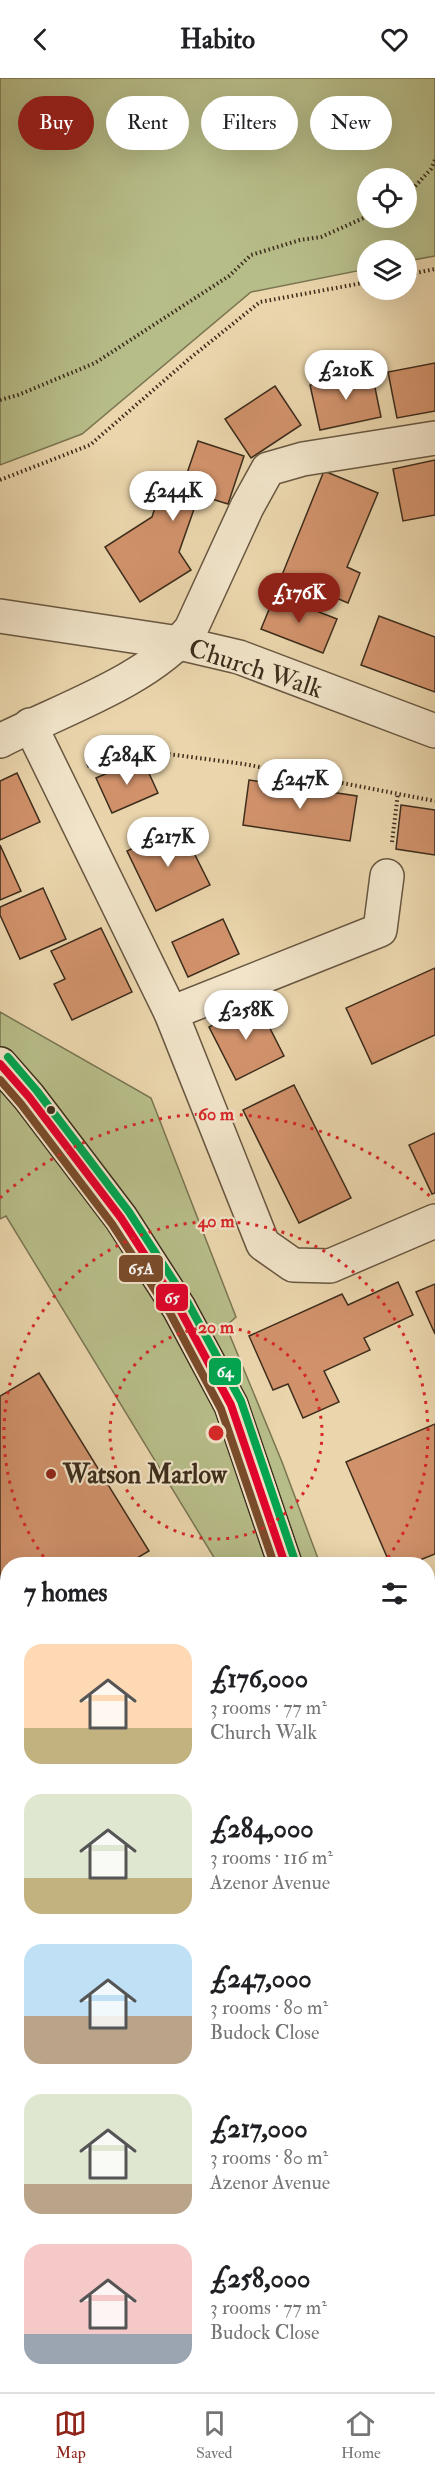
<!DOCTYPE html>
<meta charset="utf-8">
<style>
:root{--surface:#fff;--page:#f2f2f2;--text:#202124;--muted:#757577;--line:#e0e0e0;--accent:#8f2418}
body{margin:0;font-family:"IM FELL Double Pica",serif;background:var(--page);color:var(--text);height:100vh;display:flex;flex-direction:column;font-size:22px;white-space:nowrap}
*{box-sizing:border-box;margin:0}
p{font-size:20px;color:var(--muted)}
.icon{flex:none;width:33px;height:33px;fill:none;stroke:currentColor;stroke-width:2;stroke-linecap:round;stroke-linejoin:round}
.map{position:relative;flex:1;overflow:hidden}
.side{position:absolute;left:0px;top:1479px;width:435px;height:836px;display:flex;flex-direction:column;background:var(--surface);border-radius:24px 24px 0 0;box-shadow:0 6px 24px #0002}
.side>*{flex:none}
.top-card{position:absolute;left:18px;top:18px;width:399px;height:54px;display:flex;gap:12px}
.buttons{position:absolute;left:357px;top:90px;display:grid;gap:12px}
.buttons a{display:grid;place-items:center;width:60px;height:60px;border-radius:50%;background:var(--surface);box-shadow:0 6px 24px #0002;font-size:30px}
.price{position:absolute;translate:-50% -51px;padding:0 14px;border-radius:21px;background:#fff;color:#222;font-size:20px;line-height:39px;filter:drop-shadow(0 2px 3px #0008)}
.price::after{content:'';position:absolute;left:50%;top:36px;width:18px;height:14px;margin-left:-9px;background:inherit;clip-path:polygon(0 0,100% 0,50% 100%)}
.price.current{background:var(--accent);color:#fff}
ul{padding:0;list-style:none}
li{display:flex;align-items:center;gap:18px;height:150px;padding:0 24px}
li span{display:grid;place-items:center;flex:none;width:168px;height:120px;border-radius:18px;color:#555}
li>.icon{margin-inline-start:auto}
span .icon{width:72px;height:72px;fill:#fffc;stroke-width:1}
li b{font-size:26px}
h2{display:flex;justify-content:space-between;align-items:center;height:72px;padding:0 24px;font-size:26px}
.tag{padding:0 21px;border-radius:27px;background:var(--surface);box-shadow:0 6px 24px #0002;font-size:21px;line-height:54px}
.tag.current{background:var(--accent);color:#fff}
header{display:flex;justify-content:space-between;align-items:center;height:78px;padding:0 24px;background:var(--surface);font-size:27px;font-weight:800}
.menu{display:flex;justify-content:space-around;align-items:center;height:84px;border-top:2px solid var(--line);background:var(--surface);font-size:16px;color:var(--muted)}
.menu a{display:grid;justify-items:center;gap:3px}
.menu .current{color:var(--accent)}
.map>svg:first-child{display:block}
</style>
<header><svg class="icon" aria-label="back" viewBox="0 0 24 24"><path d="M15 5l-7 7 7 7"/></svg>Habito<svg class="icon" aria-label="heart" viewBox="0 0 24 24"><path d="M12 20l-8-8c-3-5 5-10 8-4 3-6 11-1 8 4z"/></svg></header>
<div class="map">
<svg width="435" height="2314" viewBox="0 0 435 2314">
<rect width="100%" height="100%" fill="#ead5ac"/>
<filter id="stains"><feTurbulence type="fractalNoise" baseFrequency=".00333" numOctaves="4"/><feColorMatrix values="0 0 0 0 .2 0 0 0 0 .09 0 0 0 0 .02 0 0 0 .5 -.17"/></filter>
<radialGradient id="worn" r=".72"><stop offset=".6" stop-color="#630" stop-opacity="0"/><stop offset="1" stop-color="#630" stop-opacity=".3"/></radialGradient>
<g fill="#b7bd89" stroke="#7a7552" stroke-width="1.5" fill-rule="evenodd">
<path d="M0,0H435V178L407,183L406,172H368L367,191L251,214L82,356L0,387ZM368,100H406V140H368Z"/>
<polygon points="0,934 151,1020 236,1239 226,1248 282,1384 320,1486 218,1486 6,1138 0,1141"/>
</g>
<g fill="#d1926b" stroke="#3d2d1c" stroke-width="1.5">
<polygon points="435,285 435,333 397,340 388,294"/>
<polygon points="372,295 381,339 320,352 310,307"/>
<polygon points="275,308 301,347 251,380 225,341"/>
<polygon points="198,363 244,378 228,426 199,417 179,474 191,492 140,524 105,469 152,439 163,404 182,410"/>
<polygon points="435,382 435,437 403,443 393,391"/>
<polygon points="324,393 378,415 347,489 360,495 348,525 282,497"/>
<polygon points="275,517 337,541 323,575 261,551"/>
<polygon points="379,538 435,559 435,614 361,587"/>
<polygon points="142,680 158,715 112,735 96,700"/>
<polygon points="17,695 40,744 0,762 0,703"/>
<polygon points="249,702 357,718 350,763 243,747"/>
<polygon points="401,727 435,732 435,777 396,771"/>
<polygon points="180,747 210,807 156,833 127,773"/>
<polygon points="0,767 21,813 0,822"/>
<polygon points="43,810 66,861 20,881 0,837 0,829"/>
<polygon points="223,841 239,876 188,899 172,864"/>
<polygon points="101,850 132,914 72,942 54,906 65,901 51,873"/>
<polygon points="435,890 435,957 372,986 346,930"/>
<polygon points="257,925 284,978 236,1002 209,949"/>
<polygon points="294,1007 351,1120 299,1145 243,1032"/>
<polygon points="435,1055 435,1115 432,1116 409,1067"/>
<polygon points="398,1204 413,1237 364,1260 370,1272 324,1293 339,1324 303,1340 288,1306 273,1312 249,1258 342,1216 348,1227"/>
<polygon points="435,1206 435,1256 416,1214"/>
<polygon points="39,1295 149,1473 127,1486 8,1486 8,1587 0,1592 0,1318"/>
<polygon points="435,1346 435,1476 410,1486 390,1486 346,1384"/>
<polygon points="428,2026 435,2052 435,2094 428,2097"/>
</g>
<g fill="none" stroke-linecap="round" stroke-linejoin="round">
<defs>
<polyline id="lane" points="428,1576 435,1573"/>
<g id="street">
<polyline points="0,538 179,565 239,579 435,653"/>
<polyline points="30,647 171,935 263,1166 293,1187 330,1188 435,1143"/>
<path d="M0,663C60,632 147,604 191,551L247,429L268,391L303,381L435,360"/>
<polyline points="171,935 380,852 387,798"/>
</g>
<g id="secondary">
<polyline points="0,986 29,1019 121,1140 179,1230 231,1327 285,1486"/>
<polyline points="428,1861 435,1881"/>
</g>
</defs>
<use href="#lane" stroke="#685740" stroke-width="20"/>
<use href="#street" stroke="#685740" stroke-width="36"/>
<use href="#secondary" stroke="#3d2d1c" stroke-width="36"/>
<g stroke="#3d2d1c" stroke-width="4" stroke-dasharray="1.5 3" stroke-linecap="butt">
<polyline points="406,118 431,91 435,82"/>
<polyline points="406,197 435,191"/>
<polyline points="0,322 18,317 95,285 229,198 251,177 300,162 321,159 368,138"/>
<polyline points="0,402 90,367 189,281 260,224 368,204"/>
<polyline points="87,688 130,671 244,686 435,723"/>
<polyline points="392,764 398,715"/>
<polyline points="428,2172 435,2169"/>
<polyline points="37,2314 57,2307"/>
</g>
<use href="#lane" stroke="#f1e4c9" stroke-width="16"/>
<use href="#street" stroke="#f1e4c9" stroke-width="33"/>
<use href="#secondary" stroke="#f1e4c9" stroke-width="33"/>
<defs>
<polyline id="bus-1" points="0,986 29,1019 121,1140 179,1230 231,1327 285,1486"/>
<polyline id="bus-2" points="0,1002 21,1026 112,1146 170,1235 221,1331 274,1486"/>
<polyline id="bus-3" points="8,979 37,1013 129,1134 188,1225 241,1323 295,1483"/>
</defs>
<use href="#bus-1" stroke="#f1e4c9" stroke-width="12"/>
<use href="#bus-2" stroke="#f1e4c9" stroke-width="12"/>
<use href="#bus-3" stroke="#f1e4c9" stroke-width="12"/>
<use href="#bus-1" stroke="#e4002b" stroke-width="8"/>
<use href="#bus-2" stroke="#7a4b2a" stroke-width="8"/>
<use href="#bus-3" stroke="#00a651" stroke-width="8"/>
</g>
<g fill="none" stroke="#d62828" stroke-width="3" stroke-dasharray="3 6">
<circle cx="216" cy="1355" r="106"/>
<path d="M49 1486A212 212 0 1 1 383 1486"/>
<path d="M0 1120A319 319 0 0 1 434 1122"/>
</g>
<circle fill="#3d2d1c" stroke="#f1e4c9" stroke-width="2" cx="51" cy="1032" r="5"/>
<circle fill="#8f2418" stroke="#f1e4c9" stroke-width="2" cx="51" cy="1396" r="6"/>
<g text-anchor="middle" stroke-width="4.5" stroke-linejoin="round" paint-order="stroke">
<g font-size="26" fill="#3d2d1c" stroke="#f1e4c9">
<text transform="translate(256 590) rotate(18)" y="9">Church Walk</text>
</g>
<g font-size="26" font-weight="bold" fill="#3d2d1c" stroke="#f1e4c9" text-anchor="start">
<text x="63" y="1405">Watson Marlow</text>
</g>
</g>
<circle cx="216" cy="1355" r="9" fill="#d62828" stroke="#f1e4c9" stroke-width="3"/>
<g font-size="18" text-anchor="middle" font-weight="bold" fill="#d62828" stroke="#f1e4c9" stroke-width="4.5" stroke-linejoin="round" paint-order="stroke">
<text x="216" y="1042">60 m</text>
<text x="216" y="1149">40 m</text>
<text x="216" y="1255">20 m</text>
</g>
<g stroke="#f1e4c9" stroke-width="2">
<rect x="118" y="1176" width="46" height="29" rx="6" fill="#7a4b2a"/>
<rect x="155" y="1205" width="34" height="29" rx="6" fill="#e4002b"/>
<rect x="208" y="1279" width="34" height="29" rx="6" fill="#00a651"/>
</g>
<g font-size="16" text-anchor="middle" font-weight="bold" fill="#fff">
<text x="141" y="1196">65A</text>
<text x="172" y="1225">65</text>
<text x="225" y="1299">64</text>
</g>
<rect width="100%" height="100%" filter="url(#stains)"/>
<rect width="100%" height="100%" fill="url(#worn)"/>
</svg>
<div class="buttons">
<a><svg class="icon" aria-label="locate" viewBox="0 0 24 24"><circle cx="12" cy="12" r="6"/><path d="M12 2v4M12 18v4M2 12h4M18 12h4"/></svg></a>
<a><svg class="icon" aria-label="layers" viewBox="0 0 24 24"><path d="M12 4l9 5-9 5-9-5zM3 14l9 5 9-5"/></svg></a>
</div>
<b class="price" style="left:346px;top:323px">£210K</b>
<b class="price" style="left:173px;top:444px">£244K</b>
<b class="price current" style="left:299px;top:546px">£176K</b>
<b class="price" style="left:127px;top:708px">£284K</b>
<b class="price" style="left:300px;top:732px">£247K</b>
<b class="price" style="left:168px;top:790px">£217K</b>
<b class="price" style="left:246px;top:963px">£258K</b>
<div class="top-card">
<a class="tag current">Buy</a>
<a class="tag">Rent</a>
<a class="tag">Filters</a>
<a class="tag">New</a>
</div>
<section class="side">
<h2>7 homes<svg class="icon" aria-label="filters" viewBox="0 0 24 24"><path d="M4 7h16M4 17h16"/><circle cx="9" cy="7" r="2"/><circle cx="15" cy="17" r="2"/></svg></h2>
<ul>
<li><span style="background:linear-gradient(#ffd9b3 70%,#c2b280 0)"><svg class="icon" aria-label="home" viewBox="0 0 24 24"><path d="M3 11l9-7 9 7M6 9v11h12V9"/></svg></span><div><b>£176,000</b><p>3 rooms · 77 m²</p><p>Church Walk</p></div></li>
<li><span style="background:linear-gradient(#dfe7d0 70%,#c2b280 0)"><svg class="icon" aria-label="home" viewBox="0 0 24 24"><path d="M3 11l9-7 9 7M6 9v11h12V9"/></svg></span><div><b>£284,000</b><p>3 rooms · 116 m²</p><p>Azenor Avenue</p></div></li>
<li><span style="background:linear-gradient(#bfe0f5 60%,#b9a48a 0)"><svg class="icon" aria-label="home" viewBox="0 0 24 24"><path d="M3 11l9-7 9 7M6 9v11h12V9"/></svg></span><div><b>£247,000</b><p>3 rooms · 80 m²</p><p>Budock Close</p></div></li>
<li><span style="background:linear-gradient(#dfe7d0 75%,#b9a48a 0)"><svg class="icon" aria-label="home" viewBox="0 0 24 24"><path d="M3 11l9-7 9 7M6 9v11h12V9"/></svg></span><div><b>£217,000</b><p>3 rooms · 80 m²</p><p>Azenor Avenue</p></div></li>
<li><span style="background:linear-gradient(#f6c9c9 75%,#9aa5b1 0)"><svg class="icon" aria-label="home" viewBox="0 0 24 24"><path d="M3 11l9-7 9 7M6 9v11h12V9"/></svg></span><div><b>£258,000</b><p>3 rooms · 77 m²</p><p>Budock Close</p></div></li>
</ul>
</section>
</div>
<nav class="menu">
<a class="current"><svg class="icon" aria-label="map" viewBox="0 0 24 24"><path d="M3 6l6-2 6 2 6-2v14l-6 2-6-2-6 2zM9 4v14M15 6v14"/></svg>Map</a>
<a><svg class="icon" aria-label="saved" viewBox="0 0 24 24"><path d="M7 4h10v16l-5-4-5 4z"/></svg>Saved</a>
<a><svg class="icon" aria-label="home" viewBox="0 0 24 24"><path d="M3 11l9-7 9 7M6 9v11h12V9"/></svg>Home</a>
</nav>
